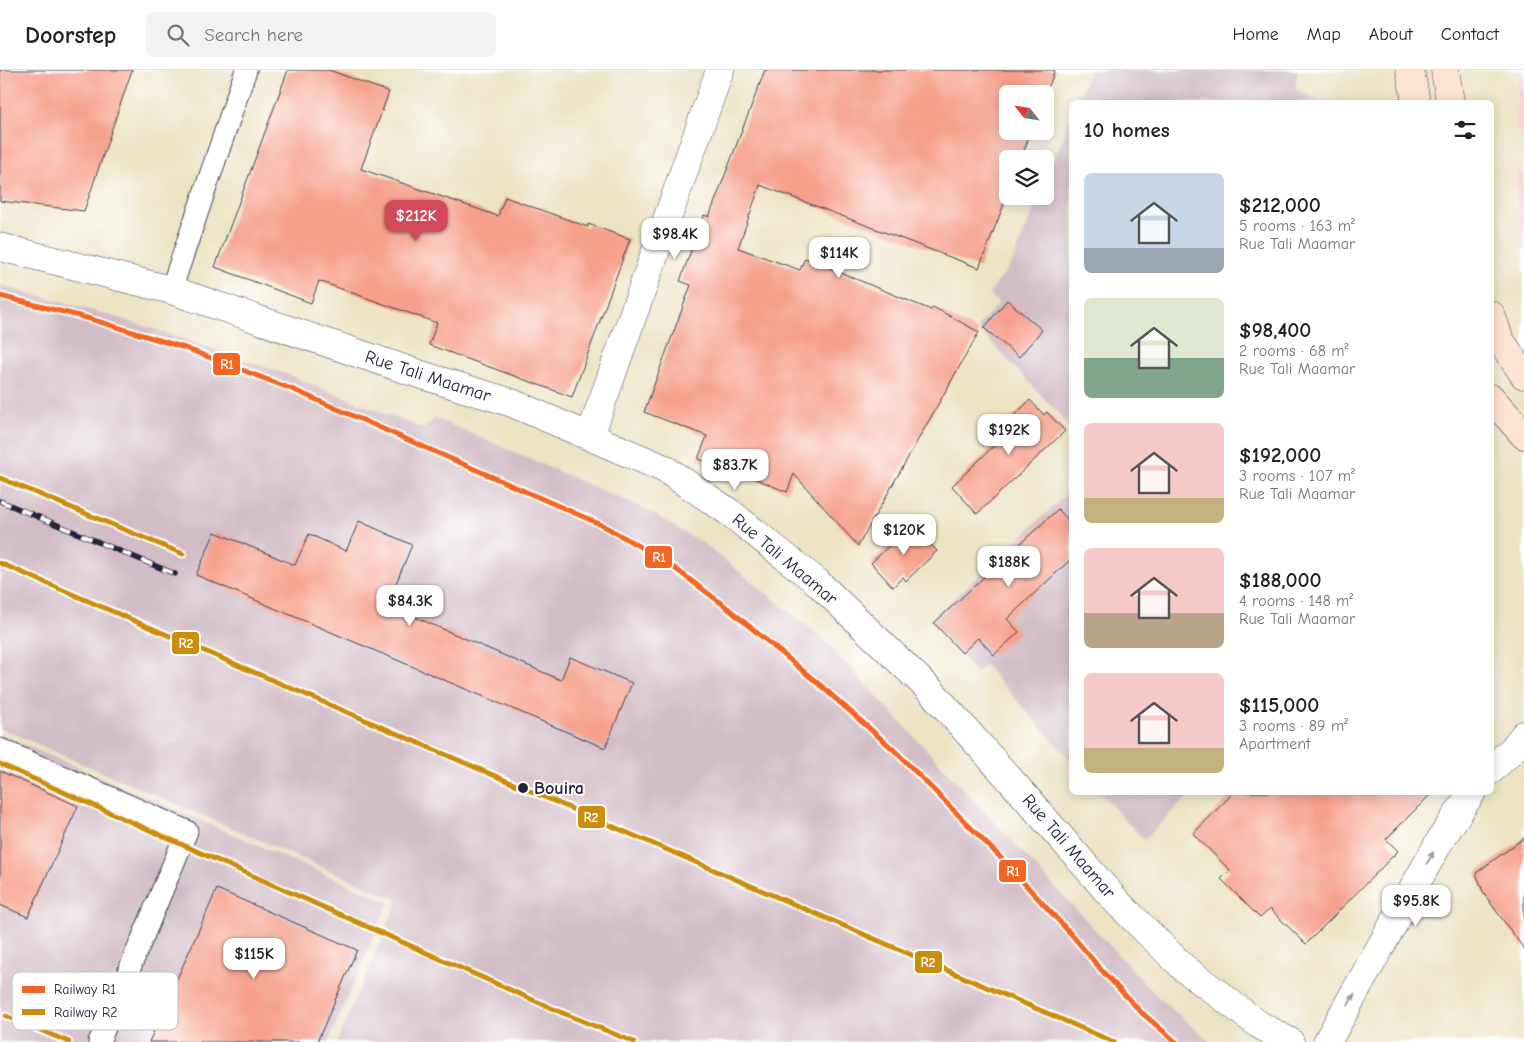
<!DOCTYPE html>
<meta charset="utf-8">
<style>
:root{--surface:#fff;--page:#f2f2f2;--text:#202124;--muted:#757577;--line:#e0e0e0;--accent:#d1495b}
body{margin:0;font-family:"Comic Neue",sans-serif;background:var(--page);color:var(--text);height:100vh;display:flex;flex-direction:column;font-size:19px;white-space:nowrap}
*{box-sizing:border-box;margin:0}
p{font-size:16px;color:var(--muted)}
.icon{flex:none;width:28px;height:28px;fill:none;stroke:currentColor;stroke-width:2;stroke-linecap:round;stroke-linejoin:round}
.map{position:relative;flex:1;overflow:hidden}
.details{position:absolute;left:1069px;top:30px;width:425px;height:695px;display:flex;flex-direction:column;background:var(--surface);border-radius:8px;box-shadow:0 2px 12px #0003}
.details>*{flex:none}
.needle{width:32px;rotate:300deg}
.buttons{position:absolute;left:999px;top:15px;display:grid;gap:10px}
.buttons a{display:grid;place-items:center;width:55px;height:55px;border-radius:8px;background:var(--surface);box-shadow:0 2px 12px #0003;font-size:25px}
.price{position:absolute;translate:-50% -42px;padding:0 11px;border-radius:10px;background:#fff;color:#222;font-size:16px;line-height:32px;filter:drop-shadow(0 1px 2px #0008)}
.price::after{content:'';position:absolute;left:50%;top:30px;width:15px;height:11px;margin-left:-8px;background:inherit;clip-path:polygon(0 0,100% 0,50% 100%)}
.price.active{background:var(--accent);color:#fff}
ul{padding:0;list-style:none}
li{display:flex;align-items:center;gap:15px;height:125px;padding:0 15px}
li span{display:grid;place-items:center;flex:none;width:140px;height:100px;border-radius:8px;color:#555}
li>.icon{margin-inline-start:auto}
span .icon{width:60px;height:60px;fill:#fffc;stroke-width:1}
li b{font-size:21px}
h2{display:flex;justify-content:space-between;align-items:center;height:60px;padding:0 15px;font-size:21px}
header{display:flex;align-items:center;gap:30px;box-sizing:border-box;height:70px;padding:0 25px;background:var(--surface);border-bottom:1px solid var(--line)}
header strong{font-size:24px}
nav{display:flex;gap:28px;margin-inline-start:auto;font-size:18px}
.search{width:350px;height:45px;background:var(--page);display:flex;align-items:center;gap:12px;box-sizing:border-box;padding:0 18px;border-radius:8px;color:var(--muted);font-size:19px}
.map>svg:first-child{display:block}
</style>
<header>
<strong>Doorstep</strong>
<div class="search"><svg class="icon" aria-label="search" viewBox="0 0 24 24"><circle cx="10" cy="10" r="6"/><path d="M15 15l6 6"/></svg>Search here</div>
<nav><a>Home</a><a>Map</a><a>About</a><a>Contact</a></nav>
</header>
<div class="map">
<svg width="1524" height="972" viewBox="0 0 1524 972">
<rect width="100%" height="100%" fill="#fff"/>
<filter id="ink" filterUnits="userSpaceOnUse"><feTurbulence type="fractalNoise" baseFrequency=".02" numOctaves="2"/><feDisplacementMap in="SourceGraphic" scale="10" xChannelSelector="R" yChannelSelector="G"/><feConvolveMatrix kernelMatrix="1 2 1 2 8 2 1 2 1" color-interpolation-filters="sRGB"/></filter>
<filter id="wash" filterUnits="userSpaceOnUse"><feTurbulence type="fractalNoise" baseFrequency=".0096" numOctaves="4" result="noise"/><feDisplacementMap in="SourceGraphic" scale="20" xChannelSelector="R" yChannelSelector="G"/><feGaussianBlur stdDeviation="1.12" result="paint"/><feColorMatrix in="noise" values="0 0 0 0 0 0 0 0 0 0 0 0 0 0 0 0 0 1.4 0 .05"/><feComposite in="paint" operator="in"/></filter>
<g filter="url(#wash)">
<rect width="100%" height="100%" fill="#ece3c3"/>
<g fill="#f7cfd1">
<polygon points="1518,0 1524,0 1524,65 1515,59"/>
<polygon points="1524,96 1524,191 1517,140 1516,104"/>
</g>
<g fill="#d2bdc6">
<polygon points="1090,0 1298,0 1295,19 1320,32 1077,32"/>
<polygon points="1071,47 1071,357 977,257 999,233 989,224 1012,193 1039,126 1045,126 1045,112"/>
<polygon points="0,215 126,250 289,305 424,359 435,348 647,440 707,476 821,567 1157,926 1211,972 337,972 398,830 0,658"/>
<polygon points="1071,420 1071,691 985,595 976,603 930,551"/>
<polygon points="0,664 389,832 328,972 0,972"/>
<polygon points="1100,723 1191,723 1144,770"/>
</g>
<g id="blocks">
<g fill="#f6a08b">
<polygon points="0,0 132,0 84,141 0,131"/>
<polygon points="288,0 329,0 389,22 361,99 498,146 505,127 588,157 588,154 630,169 572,327 429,275 437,253 319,211 311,233 215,197"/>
<polygon points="765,0 1055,0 1045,26 1045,24 1008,24 1008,61 1031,61 1021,89 1008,89 1008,124 979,198 760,115 738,178 800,200 805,188 931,240 933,237 979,262 858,476 794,404 787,422 732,399 731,402 698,389 707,366 644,342 691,215 680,211 704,145 709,147"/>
<polygon points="1007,230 1042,260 1019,287 984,258"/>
<polygon points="1030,330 1044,345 1047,342 1065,361 977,444 952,416 1000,370 995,364"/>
<polygon points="1058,439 1071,453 1071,489 1007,549 1019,562 994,585 978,568 962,583 934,553"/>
<polygon points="359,451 412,475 387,535 561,610 570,587 632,613 605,678 196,505 215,462 295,495 309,464 346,481"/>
<polygon points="912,454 937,481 906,511 903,507 893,517 871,493"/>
<polygon points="0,701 78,736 28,847 0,835"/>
<polygon points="1234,722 1433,722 1386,769 1398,781 1306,874 1270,839 1260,848 1221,809 1230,800 1193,764"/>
<polygon points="1524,768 1524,879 1484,824 1476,803"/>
<polygon points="217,819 357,880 317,972 149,972"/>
</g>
</g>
</g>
<g filter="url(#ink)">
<use href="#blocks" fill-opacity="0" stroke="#403f4f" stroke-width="1"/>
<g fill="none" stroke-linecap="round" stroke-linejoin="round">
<defs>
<g id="lane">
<polyline points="171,220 246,0"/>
<polyline points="0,679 187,761 99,972"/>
</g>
<g id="street">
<polyline points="0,177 171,220 425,306 512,333 665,399 729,442 817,512 930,620 1022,723 1117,832 1184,898 1258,954 1290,972"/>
<polyline points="590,366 720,0"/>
<polyline points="1491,700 1513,679 1524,665"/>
<polyline points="1327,972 1441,769 1472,722"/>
</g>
<g id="secondary">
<polyline points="1410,0 1416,32"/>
<polyline points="1445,0 1450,32"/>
<polyline points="1491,245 1500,270 1524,305"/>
<polyline points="1491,328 1524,365"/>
</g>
</defs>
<use href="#lane" stroke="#403f4f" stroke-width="23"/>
<use href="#street" stroke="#403f4f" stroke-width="29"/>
<use href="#secondary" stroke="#403f4f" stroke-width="29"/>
<use href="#lane" stroke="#fff" stroke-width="21"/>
<use href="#street" stroke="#fff" stroke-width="28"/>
<use href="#secondary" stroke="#fde4d1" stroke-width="28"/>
<defs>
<g id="rail">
<polyline points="0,226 87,248 185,278 294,320 602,455 665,491 725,536 820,615 894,680 997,784 1071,864 1103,902 1142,943 1176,972"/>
<polyline points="0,408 183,484"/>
<polyline points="0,431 175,504"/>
<polyline points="0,694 558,941 634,972"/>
<polyline points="6,946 69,972"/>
</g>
</defs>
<use href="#rail" stroke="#22223b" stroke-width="5.5"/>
<use href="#rail" stroke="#fff" stroke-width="4" stroke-dasharray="11" stroke-linecap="butt"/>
<defs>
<polyline id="rail-1" points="0,226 87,248 185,278 294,320 602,455 665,491 725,536 820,615 894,680 997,784 1071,864 1103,902 1142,943 1176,972"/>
<g id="rail-2">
<polyline points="0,408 183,484"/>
<polyline points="0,493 1114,972"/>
<polyline points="0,694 558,941 634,972"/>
<polyline points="6,946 69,972"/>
</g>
</defs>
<use href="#rail-1" stroke="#fff" stroke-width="9"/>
<use href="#rail-2" stroke="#fff" stroke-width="9"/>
<use href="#rail-1" stroke="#f26522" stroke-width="5"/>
<use href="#rail-2" stroke="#cc8c0c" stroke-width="5"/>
</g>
<defs><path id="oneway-solid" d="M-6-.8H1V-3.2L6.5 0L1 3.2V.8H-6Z" transform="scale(1.25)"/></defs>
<g fill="#9c9ca7">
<use href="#oneway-solid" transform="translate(1430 788) rotate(-61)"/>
<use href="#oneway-solid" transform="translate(1351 930) rotate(-60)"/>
</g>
</g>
<circle fill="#22223b" stroke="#fff" stroke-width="2" cx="523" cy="718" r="6"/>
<g text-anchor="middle" stroke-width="4" stroke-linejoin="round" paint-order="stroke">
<g font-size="18" fill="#22223b" stroke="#fff">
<text transform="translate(428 306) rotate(18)" y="6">Rue Tali Maamar</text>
<text transform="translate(785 489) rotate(40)" y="6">Rue Tali Maamar</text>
<text transform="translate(1069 776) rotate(49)" y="6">Rue Tali Maamar</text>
</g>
<g font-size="18" font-weight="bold" fill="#22223b" stroke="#fff" text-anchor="start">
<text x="534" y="724">Bouira</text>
</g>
</g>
<rect x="12" y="902" width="166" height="58" rx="8" fill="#fff" stroke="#bdbdc4" stroke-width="1"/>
<rect x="22" y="916" width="23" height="7" fill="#f26522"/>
<rect x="22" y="939" width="23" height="6" fill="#cc8c0c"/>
<g font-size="14" fill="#22223b">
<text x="54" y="924">Railway R1</text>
<text x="54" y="947">Railway R2</text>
</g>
<g stroke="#fff" stroke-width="2">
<rect x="212" y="282" width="29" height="24" rx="5" fill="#f26522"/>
<rect x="644" y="475" width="29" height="24" rx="5" fill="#f26522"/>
<rect x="171" y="561" width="29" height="24" rx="5" fill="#cc8c0c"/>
<rect x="577" y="735" width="29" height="24" rx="5" fill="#cc8c0c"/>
<rect x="998" y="789" width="29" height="24" rx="5" fill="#f26522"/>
<rect x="914" y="880" width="29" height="24" rx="5" fill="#cc8c0c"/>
</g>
<g font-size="14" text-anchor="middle" font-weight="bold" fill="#fff">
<text x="227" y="299">R1</text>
<text x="659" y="492">R1</text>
<text x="186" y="578">R2</text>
<text x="591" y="752">R2</text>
<text x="1013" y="806">R1</text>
<text x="928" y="897">R2</text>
</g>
</svg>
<div class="buttons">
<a><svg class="needle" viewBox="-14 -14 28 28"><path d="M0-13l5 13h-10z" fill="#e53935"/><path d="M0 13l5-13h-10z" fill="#757577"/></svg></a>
<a><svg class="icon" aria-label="layers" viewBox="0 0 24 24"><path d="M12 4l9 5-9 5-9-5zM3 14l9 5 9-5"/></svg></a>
</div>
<b class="price active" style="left:416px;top:172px">$212K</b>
<b class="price" style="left:675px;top:190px">$98.4K</b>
<b class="price" style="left:839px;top:209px">$114K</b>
<b class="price" style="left:1009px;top:386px">$192K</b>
<b class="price" style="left:735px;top:421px">$83.7K</b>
<b class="price" style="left:904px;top:486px">$120K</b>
<b class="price" style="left:1009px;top:518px">$188K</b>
<b class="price" style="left:410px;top:557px">$84.3K</b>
<b class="price" style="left:1416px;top:857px">$95.8K</b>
<b class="price" style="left:254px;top:910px">$115K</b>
<section class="details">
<h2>10 homes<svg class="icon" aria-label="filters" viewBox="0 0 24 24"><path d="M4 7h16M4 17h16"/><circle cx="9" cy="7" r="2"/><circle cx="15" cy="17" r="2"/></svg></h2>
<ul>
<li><span style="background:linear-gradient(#c9d6e8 75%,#9aa5b1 0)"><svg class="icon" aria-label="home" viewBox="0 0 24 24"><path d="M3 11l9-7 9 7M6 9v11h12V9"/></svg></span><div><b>$212,000</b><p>5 rooms · 163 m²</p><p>Rue Tali Maamar</p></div></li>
<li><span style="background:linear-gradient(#dfe7d0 60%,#7fa58c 0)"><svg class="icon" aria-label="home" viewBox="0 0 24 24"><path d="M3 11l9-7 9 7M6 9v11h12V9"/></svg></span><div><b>$98,400</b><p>2 rooms · 68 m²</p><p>Rue Tali Maamar</p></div></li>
<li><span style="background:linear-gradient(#f6c9c9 75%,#c2b280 0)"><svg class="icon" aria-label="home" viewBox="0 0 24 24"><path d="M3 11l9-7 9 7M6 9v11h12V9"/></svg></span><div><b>$192,000</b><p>3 rooms · 107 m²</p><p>Rue Tali Maamar</p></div></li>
<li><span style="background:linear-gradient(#f6c9c9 65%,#b9a48a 0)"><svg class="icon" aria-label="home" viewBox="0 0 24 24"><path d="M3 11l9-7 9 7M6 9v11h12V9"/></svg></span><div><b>$188,000</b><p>4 rooms · 148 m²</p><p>Rue Tali Maamar</p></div></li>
<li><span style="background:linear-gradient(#f6c9c9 75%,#c2b280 0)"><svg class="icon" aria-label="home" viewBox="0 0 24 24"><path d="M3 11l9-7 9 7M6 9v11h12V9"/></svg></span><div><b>$115,000</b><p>3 rooms · 89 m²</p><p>Apartment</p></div></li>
</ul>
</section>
</div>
